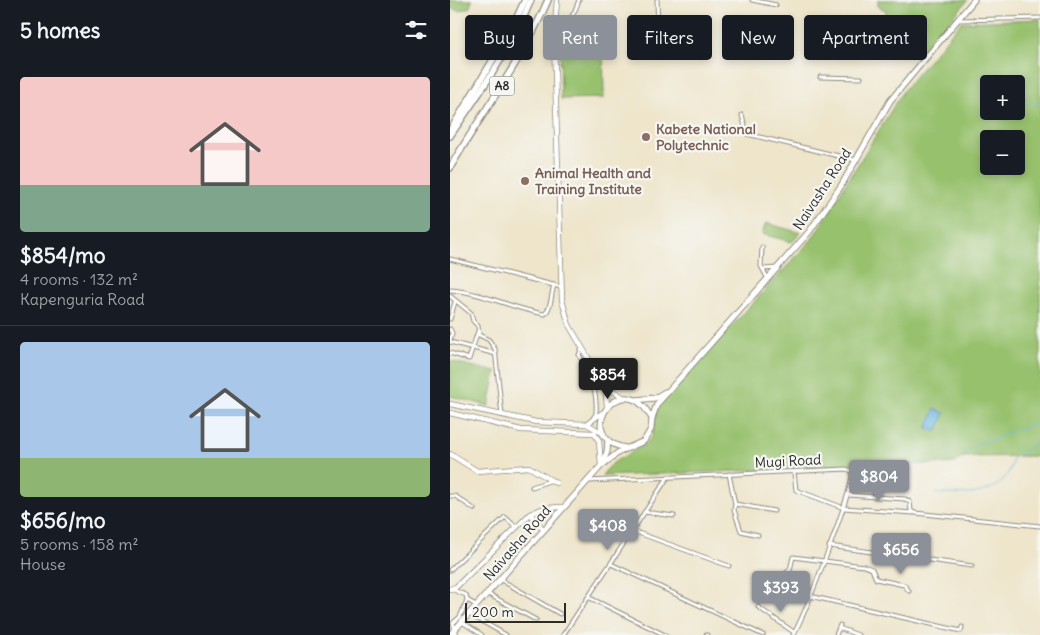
<!DOCTYPE html>
<meta charset="utf-8">
<style>
:root{--surface:#171b24;--page:#242831;--text:#f1f3f6;--muted:#9ea1a6;--line:#363941;--accent:#8c9099}
body{margin:0;font-family:Delius,sans-serif;background:var(--page);color:var(--text);height:100vh;display:flex;flex-direction:column;font-size:19px;white-space:nowrap}
*{box-sizing:border-box;margin:0}
p{font-size:16px;color:var(--muted)}
.icon{flex:none;width:28px;height:28px;fill:none;stroke:currentColor;stroke-width:2;stroke-linecap:round;stroke-linejoin:round}
.map{position:relative;flex:1;overflow:hidden}
.panel{display:flex;flex-direction:column;background:var(--surface);width:450px}
.panel>*{flex:none}
.top-card{position:absolute;left:15px;top:15px;width:475px;height:45px;display:flex;gap:10px}
.buttons{position:absolute;left:530px;top:75px;display:grid;gap:10px}
.buttons a{display:grid;place-items:center;width:45px;height:45px;border-radius:5px;background:var(--surface);box-shadow:0 2px 8px #0003;font-size:25px}
.scale{position:absolute;left:15px;bottom:12px;width:101px;box-sizing:border-box;padding-left:5px;border:2px solid #2b2b2b;border-top:0;font-size:14px;line-height:18px;white-space:nowrap;color:#2b2b2b;-webkit-text-stroke:4px #f6f6f2;paint-order:stroke}
.price{position:absolute;translate:-50% -42px;padding:0 11px;border-radius:5px;background:var(--accent);color:#fff;font-size:16px;line-height:32px;filter:drop-shadow(0 1px 2px #0008)}
.price::after{content:'';position:absolute;left:50%;top:30px;width:15px;height:11px;margin-left:-8px;background:inherit;clip-path:polygon(0 0,100% 0,50% 100%)}
.price.current{background:#222;color:#fff}
ul{padding:0;list-style:none}
li{display:grid;align-content:center;gap:10px;height:265px;padding:0 20px}
li+li{border-top:1px solid var(--line)}
li span{display:grid;place-items:center;height:155px;border-radius:5px;color:#555}
li>.icon{margin-inline-start:auto}
span .icon{width:90px;height:90px;fill:#fffc;stroke-width:1}
li b{font-size:21px}
h2{display:flex;justify-content:space-between;align-items:center;height:60px;padding:0 20px;font-size:21px}
.tag{padding:0 18px;border-radius:5px;background:var(--surface);box-shadow:0 2px 8px #0003;font-size:18px;line-height:45px}
.tag.current{background:var(--accent);color:#fff}
main{display:flex;flex:1;min-height:0}
.map>svg:first-child{display:block}
</style>
<main>
<section class="panel">
<h2>5 homes<svg class="icon" aria-label="filters" viewBox="0 0 24 24"><path d="M4 7h16M4 17h16"/><circle cx="9" cy="7" r="2"/><circle cx="15" cy="17" r="2"/></svg></h2>
<ul>
<li><span style="background:linear-gradient(#f6c9c9 70%,#7fa58c 0)"><svg class="icon" aria-label="home" viewBox="0 0 24 24"><path d="M3 11l9-7 9 7M6 9v11h12V9"/></svg></span><div><b>$854/mo</b><p>4 rooms · 132 m²</p><p>Kapenguria Road</p></div></li>
<li><span style="background:linear-gradient(#a9c7e8 75%,#8fb573 0)"><svg class="icon" aria-label="home" viewBox="0 0 24 24"><path d="M3 11l9-7 9 7M6 9v11h12V9"/></svg></span><div><b>$656/mo</b><p>5 rooms · 158 m²</p><p>House</p></div></li>
</ul>
</section>
<div class="map">
<svg width="590" height="635" viewBox="0 0 590 635">
<rect width="100%" height="100%" fill="#f6f6f2"/>
<filter id="ink" filterUnits="userSpaceOnUse"><feTurbulence type="fractalNoise" baseFrequency=".02" numOctaves="2"/><feDisplacementMap in="SourceGraphic" scale="10" xChannelSelector="R" yChannelSelector="G"/><feConvolveMatrix kernelMatrix="1 2 1 2 8 2 1 2 1" color-interpolation-filters="sRGB"/></filter>
<filter id="wash" filterUnits="userSpaceOnUse"><feTurbulence type="fractalNoise" baseFrequency=".0096" numOctaves="4" result="noise"/><feDisplacementMap in="SourceGraphic" scale="20" xChannelSelector="R" yChannelSelector="G"/><feGaussianBlur stdDeviation="1.12" result="paint"/><feColorMatrix in="noise" values="0 0 0 0 0 0 0 0 0 0 0 0 0 0 0 0 0 1.4 0 .05"/><feComposite in="paint" operator="in"/></filter>
<g filter="url(#wash)">
<rect width="100%" height="100%" fill="#eee5cb"/>
<g fill="#97c16d" stroke="#61764c" fill-rule="evenodd">
<polygon points="0,0 22,0 20,7 9,11 0,8"/>
<polygon points="428,0 518,0 467,59 448,46 446,25 435,21 436,10 428,7"/>
<path d="M590,19V456L512,457L506,463L152,476C165,454 187,455 201,438C204,433 205,414 210,404L362,239L453,91L511,22ZM539,84H566V111H539ZM539,139H566V166H539Z"/>
<polygon points="110,39 153,39 154,98 111,99"/>
<polygon points="316,223 351,233 342,242 312,234"/>
<polygon points="0,361 46,372 39,406 0,396"/>
</g>
<polygon fill="#65b3df" stroke="#486f85" points="485,409 495,413 487,432 477,428"/>
<g fill="none" stroke-linecap="round" stroke-linejoin="round">
<g stroke="#65b3df" stroke-width="1">
<polyline points="566,94 590,106"/>
<polyline points="514,455 529,443 546,439 559,432 572,429 590,421"/>
<path d="M485,493C516,496 557,497 563,458L586,444L590,431"/>
</g>
</g>
</g>
<g filter="url(#ink)">
<g fill="none" stroke-linecap="round" stroke-linejoin="round">
<defs>
<g id="minor">
<polyline points="207,0 208,31"/>
<polyline points="302,0 326,5"/>
<polyline points="508,20 590,18"/>
<path d="M105,26C121,24 124,14 129,0"/>
<polyline points="370,77 411,78"/>
<polyline points="292,115 297,134 405,160"/>
<polyline points="312,247 311,266 318,279"/>
<polyline points="0,259 111,287"/>
<polyline points="313,269 328,268"/>
<path d="M0,290C32,292 63,309 95,314C102,307 101,294 104,285"/>
<polyline points="0,296 21,313 23,321 28,326 29,335 39,340 45,349 52,415"/>
<polyline points="0,319 5,302"/>
<polyline points="0,329 2,333 0,341"/>
<polyline points="0,342 46,354"/>
<path d="M132,348L129,355C140,375 148,391 146,414L143,418"/>
<polyline points="0,353 19,359 28,331"/>
<polyline points="344,472 346,490 394,508 463,513"/>
<polyline points="279,474 285,504 284,510 291,531 308,535"/>
<path d="M139,481L396,469L402,471C405,485 354,618 343,635"/>
<polyline points="82,487 102,480"/>
<polyline points="398,495 455,499 460,502 461,511 465,513 590,526"/>
<polyline points="0,496 5,496 24,509"/>
<polyline points="285,504 324,511"/>
<polyline points="194,512 224,516"/>
<polyline points="183,531 279,566"/>
<polyline points="379,546 522,566"/>
<polyline points="161,564 313,635"/>
<polyline points="0,570 55,517 66,527"/>
<polyline points="337,572 340,570 343,557 414,566 422,569 426,579 454,585 459,591"/>
<polyline points="51,580 110,614"/>
<polyline points="1,589 16,595 17,600 26,605"/>
<polyline points="38,594 86,620"/>
<polyline points="360,596 511,631 512,627"/>
<polyline points="138,597 215,635"/>
<polyline points="308,607 345,633"/>
<polyline points="19,614 56,635"/>
<polyline points="12,622 32,635"/>
<polyline points="389,628 408,635"/>
<polyline points="7,635 3,623 10,617 17,600"/>
<polyline points="113,635 218,477"/>
<polyline points="256,635 257,635"/>
<polyline points="386,635 390,625"/>
</g>
<g id="tertiary">
<polyline points="107,0 104,40 112,300 119,325 154,385 174,398"/>
<polyline points="155,385 157,406"/>
<polyline points="0,404 86,422 137,424 154,434"/>
<polyline points="0,413 71,430 144,433 149,441 151,465"/>
<polyline points="137,424 152,413"/>
<polyline points="0,454 27,471 79,467 106,483"/>
<polyline points="80,514 93,529"/>
<polyline points="0,589 6,587 80,514 94,508 113,507"/>
</g>
<g id="secondary">
<polyline points="185,400 205,398 215,392"/>
<path d="M176,448C126,440 162,377 192,405C196,408 198,414 202,418"/>
<polyline points="152,464 157,452 158,440"/>
<polyline points="0,635 151,466 169,452 194,441 201,429 202,418 207,404 359,232 391,186 440,101 524,0"/>
</g>
<g id="trunk">
<polyline points="0,131 61,30 75,0"/>
<path d="M0,136C30,92 61,49 81,0"/>
<path d="M0,168C32,112 73,60 98,0"/>
</g>
</defs>
<use href="#minor" stroke="#8c887b" stroke-width="5"/>
<use href="#tertiary" stroke="#8c887b" stroke-width="6"/>
<use href="#secondary" stroke="#8c887b" stroke-width="7"/>
<use href="#trunk" stroke="#8c887b" stroke-width="8"/>
<use href="#minor" stroke="#fff" stroke-width="3"/>
<use href="#tertiary" stroke="#fff" stroke-width="4.5"/>
<use href="#secondary" stroke="#fff" stroke-width="5"/>
<use href="#trunk" stroke="#fff" stroke-width="5.5"/>
</g>
</g>
<g fill="#8d6e63" stroke="#f6f6f2" stroke-width="2">
<circle cx="196" cy="137" r="5"/>
<circle cx="75" cy="181" r="5"/>
</g>
<g text-anchor="middle" stroke-width="4.5" stroke-linejoin="round" paint-order="stroke">
<rect fill="#f6f6f2" stroke="#686867" stroke-width="1" x="39.5" y="76.5" width="25" height="19" rx="4"/>
<g font-size="12" font-weight="bold" fill="#2b2b2b">
<text x="52" y="90">A8</text>
</g>
<g font-size="14" font-weight="bold" fill="#785e54" stroke="#f6f6f2" text-anchor="start">
<text x="206" y="134">Kabete National<tspan x="206" dy="16">Polytechnic</tspan></text>
<text x="85" y="178">Animal Health and<tspan x="85" dy="16">Training Institute</tspan></text>
</g>
<g font-size="14" fill="#2b2b2b" stroke="#f6f6f2">
<text transform="translate(372 189) rotate(-57)" y="5">Naivasha Road</text>
<text transform="translate(338 461) rotate(-3)" y="5">Mugi Road</text>
<text transform="translate(67 543) rotate(-49)" y="5">Naivasha Road</text>
</g>
</g>
</svg>
<div class="buttons">
<a>+</a>
<a>−</a>
</div>
<div class="scale">200 m</div>
<b class="price current" style="left:158px;top:400px">$854</b>
<b class="price" style="left:429px;top:502px">$804</b>
<b class="price" style="left:158px;top:551px">$408</b>
<b class="price" style="left:451px;top:575px">$656</b>
<b class="price" style="left:331px;top:613px">$393</b>
<div class="top-card">
<a class="tag">Buy</a>
<a class="tag current">Rent</a>
<a class="tag">Filters</a>
<a class="tag">New</a>
<a class="tag">Apartment</a>
</div>
</div>
</main>
